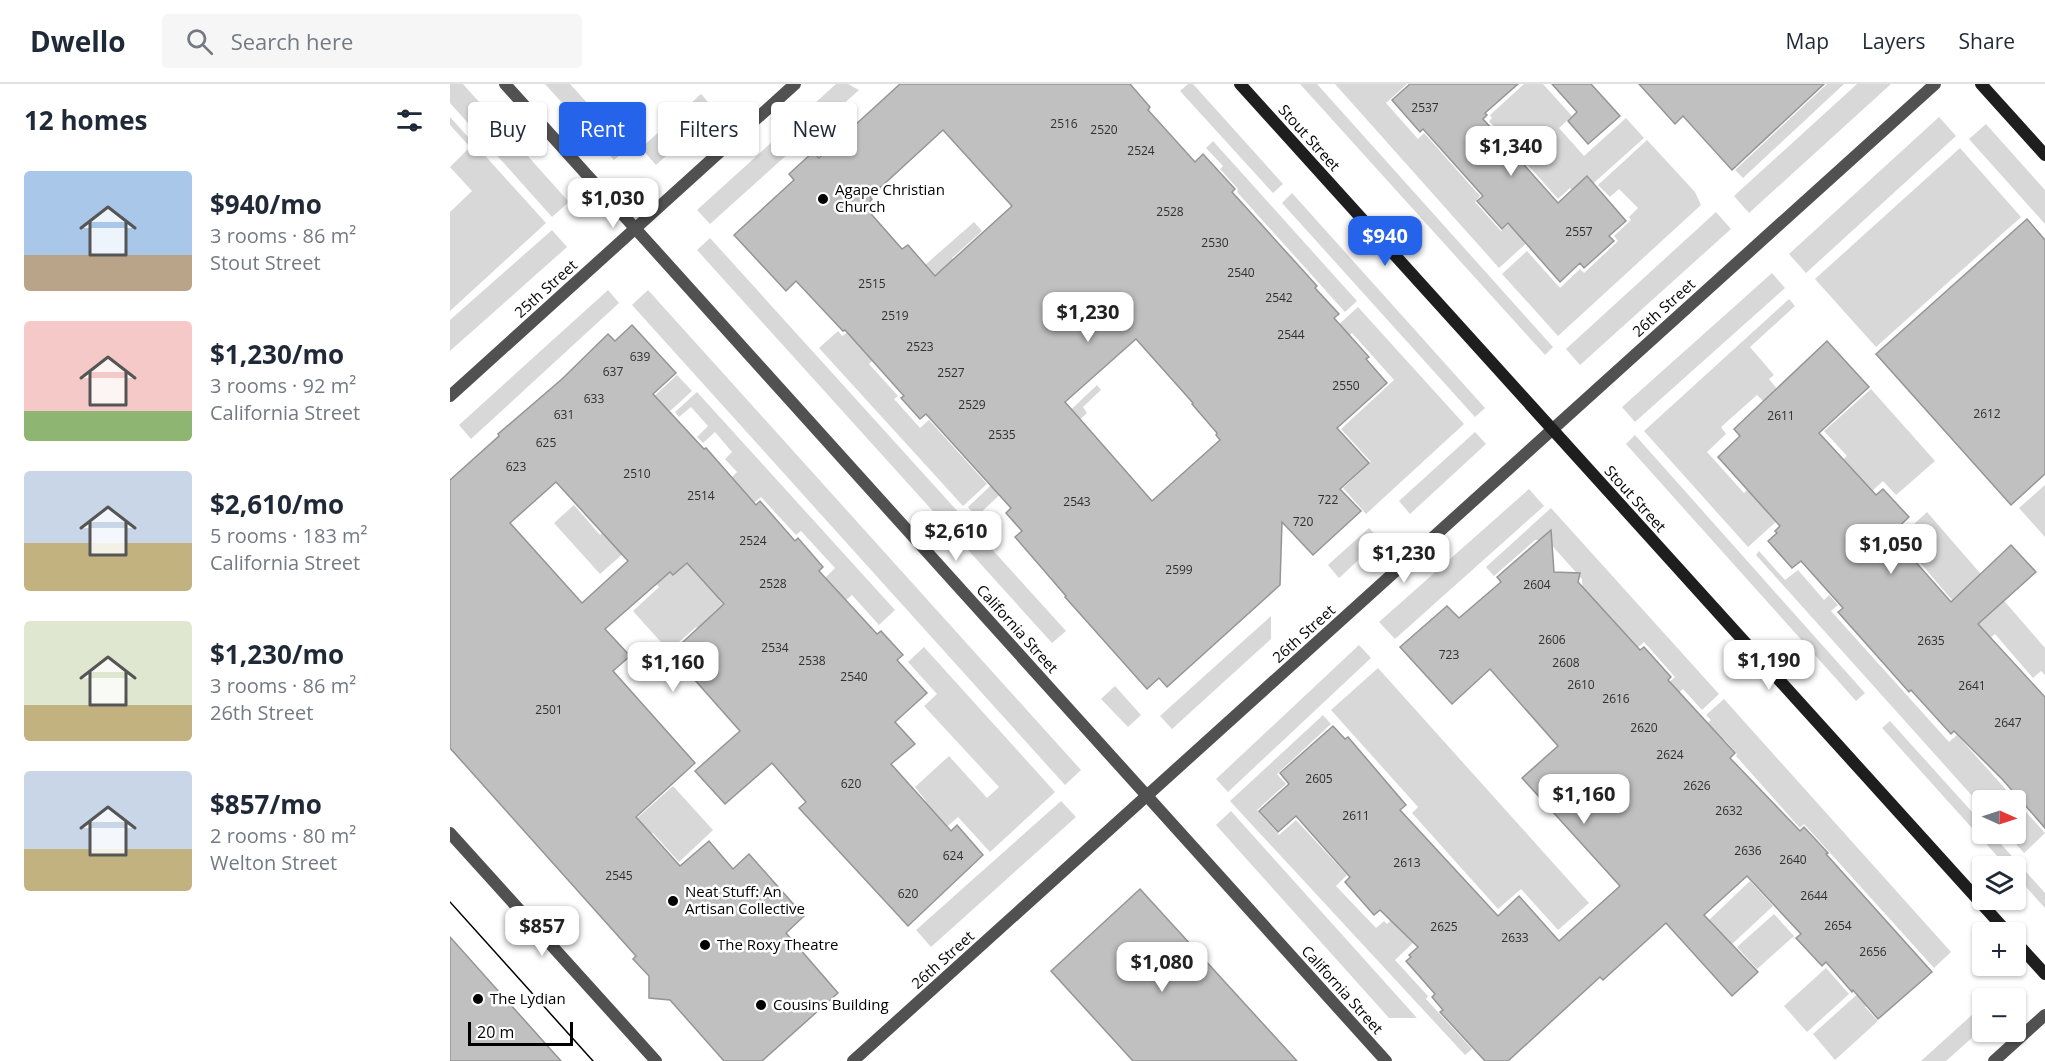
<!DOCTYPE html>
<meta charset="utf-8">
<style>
:root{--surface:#fff;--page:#f6f6f7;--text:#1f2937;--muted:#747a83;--line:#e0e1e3;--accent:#2563eb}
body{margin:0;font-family:"Open Sans",sans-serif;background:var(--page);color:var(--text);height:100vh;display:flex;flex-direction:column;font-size:22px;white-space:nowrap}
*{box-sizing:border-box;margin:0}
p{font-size:20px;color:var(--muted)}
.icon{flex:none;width:33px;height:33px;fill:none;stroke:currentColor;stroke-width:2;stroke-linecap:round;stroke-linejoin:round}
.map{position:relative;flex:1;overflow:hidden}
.sheet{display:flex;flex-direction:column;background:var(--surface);width:450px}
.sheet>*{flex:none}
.top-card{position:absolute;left:18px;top:18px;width:570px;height:54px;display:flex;gap:12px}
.needle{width:39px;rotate:93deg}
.buttons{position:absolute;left:1522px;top:706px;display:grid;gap:12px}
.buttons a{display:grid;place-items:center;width:54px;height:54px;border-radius:6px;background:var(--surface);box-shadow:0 2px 4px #0004;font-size:30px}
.scale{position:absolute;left:18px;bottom:15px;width:105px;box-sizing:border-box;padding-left:6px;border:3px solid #000;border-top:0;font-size:16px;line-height:21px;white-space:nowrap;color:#000;-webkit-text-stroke:4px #fff;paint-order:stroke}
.price{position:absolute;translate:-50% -51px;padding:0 14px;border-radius:12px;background:#fff;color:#222;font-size:20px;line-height:39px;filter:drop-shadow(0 2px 3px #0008)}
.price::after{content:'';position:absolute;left:50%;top:36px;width:18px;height:14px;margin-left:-9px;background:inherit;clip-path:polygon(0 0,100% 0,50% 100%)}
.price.active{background:var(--accent);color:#fff}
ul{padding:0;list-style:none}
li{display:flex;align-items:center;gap:18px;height:150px;padding:0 24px}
li span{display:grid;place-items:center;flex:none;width:168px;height:120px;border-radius:6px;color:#555}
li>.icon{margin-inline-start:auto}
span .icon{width:72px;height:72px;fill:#fffc;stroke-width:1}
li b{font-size:26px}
h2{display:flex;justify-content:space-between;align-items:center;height:72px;padding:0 24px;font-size:26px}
.chip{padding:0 21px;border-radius:6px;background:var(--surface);box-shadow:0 2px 4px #0004;font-size:21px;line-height:54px}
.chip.active{background:var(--accent);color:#fff}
header{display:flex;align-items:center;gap:36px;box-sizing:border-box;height:84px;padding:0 30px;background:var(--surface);border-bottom:2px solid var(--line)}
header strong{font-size:28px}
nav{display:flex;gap:33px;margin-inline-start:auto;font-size:21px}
.search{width:420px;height:54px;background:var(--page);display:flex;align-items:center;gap:15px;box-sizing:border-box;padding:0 21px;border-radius:6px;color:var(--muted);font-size:22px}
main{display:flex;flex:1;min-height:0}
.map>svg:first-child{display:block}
</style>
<header>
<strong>Dwello</strong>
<div class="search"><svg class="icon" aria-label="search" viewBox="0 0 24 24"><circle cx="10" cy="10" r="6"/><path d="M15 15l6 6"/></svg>Search here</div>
<nav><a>Map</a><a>Layers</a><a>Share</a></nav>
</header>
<main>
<section class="sheet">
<h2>12 homes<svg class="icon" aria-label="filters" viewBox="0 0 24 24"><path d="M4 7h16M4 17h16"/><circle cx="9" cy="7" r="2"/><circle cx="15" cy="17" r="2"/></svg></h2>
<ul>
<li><span style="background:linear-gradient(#a9c7e8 70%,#b9a48a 0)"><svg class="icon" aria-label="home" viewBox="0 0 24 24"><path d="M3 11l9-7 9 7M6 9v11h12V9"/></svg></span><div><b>$940/mo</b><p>3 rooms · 86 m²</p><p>Stout Street</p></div></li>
<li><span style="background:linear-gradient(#f6c9c9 75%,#8fb573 0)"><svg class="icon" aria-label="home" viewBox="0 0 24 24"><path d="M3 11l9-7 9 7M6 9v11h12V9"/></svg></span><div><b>$1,230/mo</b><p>3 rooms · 92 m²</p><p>California Street</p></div></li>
<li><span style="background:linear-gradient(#c9d6e8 60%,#c2b280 0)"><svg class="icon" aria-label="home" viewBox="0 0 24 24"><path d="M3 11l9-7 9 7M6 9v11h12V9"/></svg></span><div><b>$2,610/mo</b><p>5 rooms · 183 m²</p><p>California Street</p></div></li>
<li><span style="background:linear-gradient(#dfe7d0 70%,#c2b280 0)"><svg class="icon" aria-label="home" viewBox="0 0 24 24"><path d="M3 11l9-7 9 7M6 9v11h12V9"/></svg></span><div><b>$1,230/mo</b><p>3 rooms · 86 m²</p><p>26th Street</p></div></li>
<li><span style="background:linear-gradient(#c9d6e8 65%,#c2b280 0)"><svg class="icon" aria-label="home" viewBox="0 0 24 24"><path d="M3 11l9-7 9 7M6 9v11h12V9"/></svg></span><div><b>$857/mo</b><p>2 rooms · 80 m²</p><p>Welton Street</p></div></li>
</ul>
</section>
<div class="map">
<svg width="1595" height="977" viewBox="0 0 1595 977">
<rect width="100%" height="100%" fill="#fff"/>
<g fill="#d8d8d8">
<polygon points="0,0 13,0 119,118 102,133 0,19"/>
<polygon points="95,0 120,0 178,64 164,76"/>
<polygon points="386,0 398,0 409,6 260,140 247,126"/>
<polygon points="738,0 743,0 833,100 823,109 730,7"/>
<polygon points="850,0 867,0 1103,263 1095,271"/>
<polygon points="885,0 957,0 936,19 968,55 974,49 1030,112 1025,118 1051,147 1096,108 1094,143 1049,184"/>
<polygon points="1074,0 1093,0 1122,32 1109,44 1134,72 1176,34 1194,54 1128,113 1120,104 1108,115 1039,37 1042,34 1040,31"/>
<polygon points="1377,0 1394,0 1293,94 1285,86"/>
<polygon points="1407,0 1441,0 1299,129 1284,112"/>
<polygon points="251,10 266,27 206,81 191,64"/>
<polygon points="0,33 96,139 0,227 0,128 22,107 0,83 20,63 0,41"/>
<polygon points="1489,33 1506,52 1356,189 1339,170"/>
<polygon points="1536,40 1595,106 1595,140 1519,55"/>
<polygon points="1197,56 1245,108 1251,121 1108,252 1052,190 1077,167 1110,204 1130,185 1134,189 1168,157 1164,152 1181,136 1179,133 1188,124 1169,105 1160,113 1148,101"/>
<polygon points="763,57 907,217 895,228 787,108 788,105 770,85 773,82 756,64"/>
<polygon points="1510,64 1571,133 1426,263 1365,195"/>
<polygon points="842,109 1035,324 1025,333 832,119"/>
<polygon points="1266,128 1281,145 1130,281 1116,265"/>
<polygon points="524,138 532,147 502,174 517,191 506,204 467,188"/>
<polygon points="102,146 117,163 0,267 0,236"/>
<polygon points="260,154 616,547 602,559 247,166"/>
<polygon points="1322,189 1335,204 1185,338 1172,323"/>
<polygon points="158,206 169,219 21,355 9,341"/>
<polygon points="198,206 631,686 615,701 182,221"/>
<polygon points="1339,215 1345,222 1300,263 1324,291 1319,295 1327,305 1313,317 1307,311 1271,343 1276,350 1257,368 1294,409 1317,388 1367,401 1298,463 1194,347"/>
<polygon points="908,223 1014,340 916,430 893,404 921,378 891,345 944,296 902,249 878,271 864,263"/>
<polygon points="388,247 392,252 398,248 423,276 419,280 448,312 444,315 470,344 479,336 537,400 513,422 369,264"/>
<polygon points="227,291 242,307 154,387 140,371"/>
<polygon points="647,301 651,306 633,323 637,329 526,433 518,423"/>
<polygon points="1421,305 1485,377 1446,411 1433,397 1397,430 1369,398 1397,372 1374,347"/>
<polygon points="247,308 445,526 429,541 402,511 395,517 375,494 385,484 351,447 346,451 311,413 304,419 281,394 287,388 275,375 282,368 265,348 253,359 247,353 258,342 241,323 229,333 225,328"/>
<polygon points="1025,348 1036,360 960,430 949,417"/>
<polygon points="1185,351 1415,609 1406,617 1176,360"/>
<polygon points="1595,401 1595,453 1569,424"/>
<polygon points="1079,405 1094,422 945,555 929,538"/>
<polygon points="194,412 201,445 150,490 104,439 124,421 150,451"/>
<polygon points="1101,424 1269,610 1252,626 1233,605 1227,610 1217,600 1225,593 1194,558 1183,568 1133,512 1132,495 1097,456 1085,456 1044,492 1036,483"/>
<polygon points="1477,428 1595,564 1595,591 1591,587 1583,594 1545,550 1537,557 1449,454"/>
<polygon points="919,444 930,456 889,494 878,481"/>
<polygon points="202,461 292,495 269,516 300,553 294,595 246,543 219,567 183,527 209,503 185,476"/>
<polygon points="1309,467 1335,496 1348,486 1374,516 1379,511 1388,521 1381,527 1499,658 1507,651 1595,749 1574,769 1557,750 1566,750 1566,717 1533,717 1533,724 1306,471"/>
<polygon points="821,532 821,555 722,645 710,632"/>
<polygon points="909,561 921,574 778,708 766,695"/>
<polygon points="474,563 605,708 540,768 508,733 464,772 443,748 476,717 465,703 499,672 537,714 549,703 474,622 487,610 458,578"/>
<polygon points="928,584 1139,819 1108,846 1071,805 1048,825 962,729 968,723 881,626"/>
<polygon points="665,602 691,631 678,643 651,615"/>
<polygon points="1274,615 1501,868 1484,884 1354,740 1350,744 1286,672 1287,670 1274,655 1268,660 1253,643 1261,636 1256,631"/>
<polygon points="873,631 881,640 827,690 836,700 807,726 829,751 846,736 897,791 886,802 926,844 934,837 937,840 944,833 966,856 945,876 978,912 976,915 1022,965 1015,971 780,717"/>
<polygon points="1440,637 1533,740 1533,750 1542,750 1595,809 1595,824 1566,792 1566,783 1557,783 1432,644"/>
<polygon points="223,702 263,746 229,778 203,749 199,751 185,736"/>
<polygon points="611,717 626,733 481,863 466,846"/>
<polygon points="781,727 967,934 939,934 766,741"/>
<polygon points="1300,797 1323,822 1281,861 1259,836"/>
<polygon points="1324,830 1344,852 1307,885 1287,863"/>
<polygon points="1376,884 1399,910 1357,948 1334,922"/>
<polygon points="1421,898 1430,909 1415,923 1428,937 1385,976 1363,950"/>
<polygon points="1533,921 1533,944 1496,977 1471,977"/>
</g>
<g fill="#c0c0c0" stroke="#959595" stroke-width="1.5" fill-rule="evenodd">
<path d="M450,0H680L700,23L698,26L745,78L753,70L785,105L782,108L867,202L865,204L889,230L884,234L919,273L916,275L937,299L887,344L919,379L890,405L911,427L863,471L832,438L830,501L717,603L709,594L697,605L615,513L616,512L565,453L572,447L556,429L561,424L476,330L470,335L451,314L454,312L395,246L393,247L346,197L336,207L284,151L344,96L339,90L363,68L369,74ZM493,46L562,122L485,192L458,161L452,165L415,123L422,115L420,113ZM686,255L743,319L742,320L767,349L766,351L770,356L702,417L615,318Z"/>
<polygon points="960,0 1068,0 1035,29 1037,31 1033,35 1108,119 1137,92 1176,137 1159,152 1164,157 1134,184 1130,179 1110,198 1058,139 1052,145 1027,117 1033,112 973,45 970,48 942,16"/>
<polygon points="1102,0 1141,0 1170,32 1138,60 1118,37 1127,28"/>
<polygon points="1189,0 1374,0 1282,86 1233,32 1225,40"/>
<polygon points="1577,135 1595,156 1595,390 1561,421 1426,270"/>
<path d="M182,241L226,289L203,310L254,365L256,364L306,421L310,417L345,457L348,454L373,483L369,487L427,550L431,547L453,571L447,576L477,609L445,638L465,660L441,680L501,747L507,741L533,771L458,842L349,724L356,718L322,679L275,720L245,687L290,647L221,569L274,520L237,479L223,491L220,488L155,545L180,572L163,587L245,679L186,733L230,782L259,757L283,785L299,770L354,832L336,849L388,909L312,977H274L220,916L199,914V892L183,875L186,872L0,664V396L49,352L48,350L112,295L158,250L165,257ZM106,398L178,477L132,519L60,439Z"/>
<polygon points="1377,257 1419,303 1369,349 1426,411 1433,405 1459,433 1441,450 1501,518 1561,461 1586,488 1528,540 1595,613 1595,744 1552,695 1504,647 1501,650 1461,606 1459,608 1388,528 1393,524 1351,477 1342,484 1318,457 1327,449 1325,447 1330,442 1268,373 1290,352 1284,345"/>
<polygon points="1101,446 1104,488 1130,489 1128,498 1190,566 1194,563 1221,593 1218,596 1285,669 1280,674 1350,747 1354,743 1378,769 1376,770 1482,888 1428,935 1403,906 1402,908 1376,878 1372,882 1346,854 1351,850 1297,792 1254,831 1308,888 1282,912 1216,839 1153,896 1150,893 1058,977 1035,977 990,928 993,926 982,913 985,910 956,877 961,873 959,871 968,863 930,826 924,831 895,798 900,793 846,732 828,748 809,727 839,700 830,689 883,642 895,655 898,653 956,721 950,726 1048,832 1069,812 1109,857 1170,802 1072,694 1108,662 1040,585 1002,620 950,563 997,522 1009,534 1051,498 1047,493"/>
<polygon points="690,805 847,977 683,977 601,887"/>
<polygon points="0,853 111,977 0,977"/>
</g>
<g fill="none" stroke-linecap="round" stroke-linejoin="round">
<g stroke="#515151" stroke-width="12">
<polyline points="0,312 345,0"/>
<polyline points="403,977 1485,0"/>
</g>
<g stroke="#515151" stroke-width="12">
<polyline points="55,0 936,977"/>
<polyline points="0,749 206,977"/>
<polyline points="1544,977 1595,931"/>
</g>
<g stroke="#1e1e1e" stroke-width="12">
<polyline points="790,0 1558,849"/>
<polyline points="1531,0 1595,71"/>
<polyline points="1566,858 1595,890"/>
</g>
<polyline stroke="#000" stroke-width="1.5" points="0,818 143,977"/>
</g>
<g fill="#000" stroke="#fff" stroke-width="2">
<circle cx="373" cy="115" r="6"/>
<circle cx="223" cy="817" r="6"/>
<circle cx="255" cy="861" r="6"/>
<circle cx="28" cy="915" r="6"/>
<circle cx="311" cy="921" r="6"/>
</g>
<g text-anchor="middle" stroke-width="5" stroke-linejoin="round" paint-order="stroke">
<g font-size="12" fill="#303030">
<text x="975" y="28">2537</text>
<text x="614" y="44">2516</text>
<text x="654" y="50">2520</text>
<text x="691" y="71">2524</text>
<text x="720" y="132">2528</text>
<text x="1129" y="152">2557</text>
<text x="765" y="163">2530</text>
<text x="791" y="193">2540</text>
<text x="422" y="204">2515</text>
<text x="829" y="218">2542</text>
<text x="445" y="236">2519</text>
<text x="841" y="255">2544</text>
<text x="470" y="267">2523</text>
<text x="190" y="277">639</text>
<text x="163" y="292">637</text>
<text x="501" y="293">2527</text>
<text x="896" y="306">2550</text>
<text x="144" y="319">633</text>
<text x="522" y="325">2529</text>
<text x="1537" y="334">2612</text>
<text x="114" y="335">631</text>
<text x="1331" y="336">2611</text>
<text x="552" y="355">2535</text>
<text x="96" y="363">625</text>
<text x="66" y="387">623</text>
<text x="187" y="394">2510</text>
<text x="251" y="416">2514</text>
<text x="878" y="420">722</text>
<text x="627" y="422">2543</text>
<text x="853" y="442">720</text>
<text x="303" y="461">2524</text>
<text x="729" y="490">2599</text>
<text x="323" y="504">2528</text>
<text x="1087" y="505">2604</text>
<text x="1102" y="560">2606</text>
<text x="1481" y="561">2635</text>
<text x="325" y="568">2534</text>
<text x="999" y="575">723</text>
<text x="362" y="581">2538</text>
<text x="1116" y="583">2608</text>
<text x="404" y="597">2540</text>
<text x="1131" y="605">2610</text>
<text x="1522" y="606">2641</text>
<text x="1166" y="619">2616</text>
<text x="99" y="630">2501</text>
<text x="1558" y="643">2647</text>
<text x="1194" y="648">2620</text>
<text x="1220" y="675">2624</text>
<text x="869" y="699">2605</text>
<text x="401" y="704">620</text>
<text x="1247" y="706">2626</text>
<text x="1279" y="731">2632</text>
<text x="906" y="736">2611</text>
<text x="1298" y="771">2636</text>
<text x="503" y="776">624</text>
<text x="1343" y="780">2640</text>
<text x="957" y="783">2613</text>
<text x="169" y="796">2545</text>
<text x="458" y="814">620</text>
<text x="1364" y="816">2644</text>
<text x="1388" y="846">2654</text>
<text x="994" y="847">2625</text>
<text x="1065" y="858">2633</text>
<text x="1423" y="872">2656</text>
</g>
<g font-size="15" fill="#000" stroke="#fff">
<text transform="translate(859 54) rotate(48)" y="5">Stout Street</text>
<text transform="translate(96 205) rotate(-42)" y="5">25th Street</text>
<text transform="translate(1214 224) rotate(-42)" y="5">26th Street</text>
<text transform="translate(1185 415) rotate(48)" y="5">Stout Street</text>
<text transform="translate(567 545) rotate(48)" y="5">California Street</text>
<text transform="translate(854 550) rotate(-42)" y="5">26th Street</text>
<text transform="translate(493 876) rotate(-42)" y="5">26th Street</text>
<text transform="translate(892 906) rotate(48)" y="5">California Street</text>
</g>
<g font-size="15" fill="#000" stroke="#fff" text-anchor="start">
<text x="385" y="111">Agape Christian<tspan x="385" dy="17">Church</tspan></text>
<text x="235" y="813">Neat Stuff: An<tspan x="235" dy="17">Artisan Collective</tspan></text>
<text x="267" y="866">The Roxy Theatre</text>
<text x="40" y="920">The Lydian</text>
<text x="323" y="926">Cousins Building</text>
</g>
</g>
</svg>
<div class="buttons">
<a><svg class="needle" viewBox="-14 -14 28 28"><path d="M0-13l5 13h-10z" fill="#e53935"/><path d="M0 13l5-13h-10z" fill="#747a83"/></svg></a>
<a><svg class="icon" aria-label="layers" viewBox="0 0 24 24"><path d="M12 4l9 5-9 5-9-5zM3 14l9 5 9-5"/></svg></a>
<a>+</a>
<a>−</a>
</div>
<div class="scale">20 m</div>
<b class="price" style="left:1061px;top:93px">$1,340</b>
<b class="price" style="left:163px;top:145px">$1,030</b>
<b class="price active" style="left:935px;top:183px">$940</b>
<b class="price" style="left:638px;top:259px">$1,230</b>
<b class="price" style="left:506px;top:478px">$2,610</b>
<b class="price" style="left:1441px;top:491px">$1,050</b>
<b class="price" style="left:954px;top:500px">$1,230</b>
<b class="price" style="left:1319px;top:607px">$1,190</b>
<b class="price" style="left:223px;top:609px">$1,160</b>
<b class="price" style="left:1134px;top:741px">$1,160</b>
<b class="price" style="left:92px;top:873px">$857</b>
<b class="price" style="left:712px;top:909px">$1,080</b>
<div class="top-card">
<a class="chip">Buy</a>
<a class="chip active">Rent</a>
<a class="chip">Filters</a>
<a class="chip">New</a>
</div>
</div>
</main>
